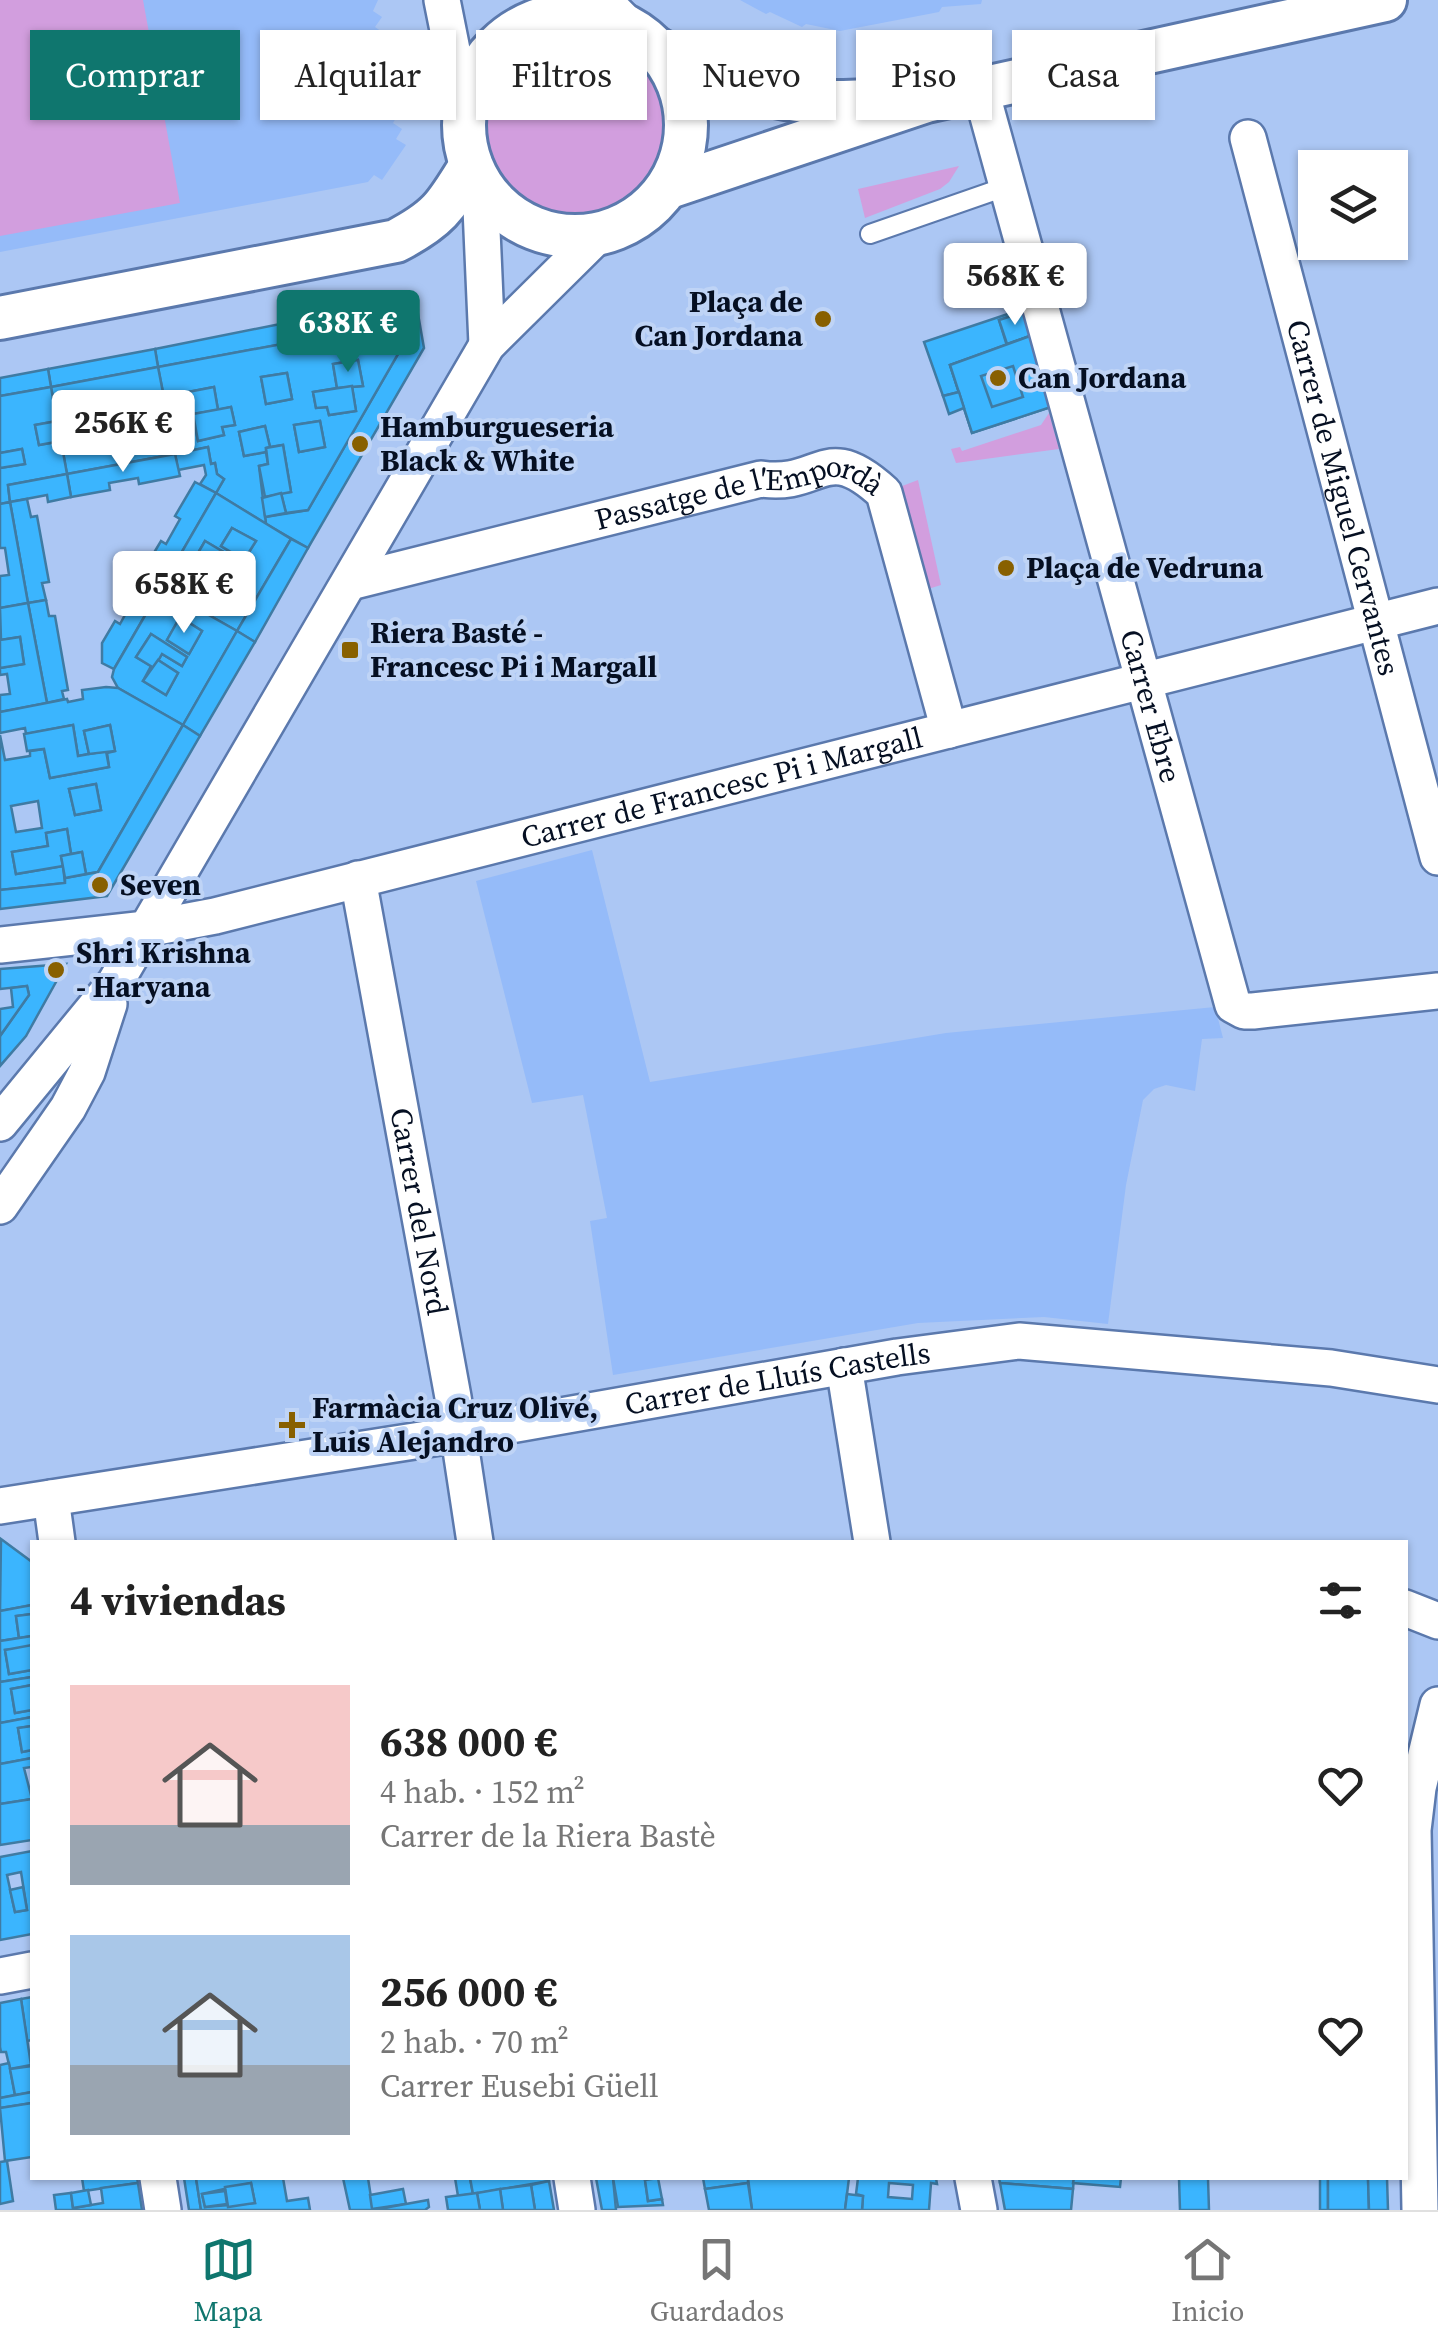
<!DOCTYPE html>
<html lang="es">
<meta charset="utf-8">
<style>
:root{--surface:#fff;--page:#f6f6f6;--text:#222;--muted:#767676;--line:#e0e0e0;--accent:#0f766e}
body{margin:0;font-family:"Source Serif 4",serif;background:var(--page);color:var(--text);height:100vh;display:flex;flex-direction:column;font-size:38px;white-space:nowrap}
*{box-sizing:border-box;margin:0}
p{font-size:32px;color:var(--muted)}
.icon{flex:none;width:55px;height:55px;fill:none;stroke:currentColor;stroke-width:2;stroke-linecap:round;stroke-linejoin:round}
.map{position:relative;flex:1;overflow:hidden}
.sheet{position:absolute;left:30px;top:1540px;width:1378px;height:640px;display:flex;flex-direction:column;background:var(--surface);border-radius:0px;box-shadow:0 2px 8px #0004}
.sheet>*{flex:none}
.banner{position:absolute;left:30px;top:30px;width:1380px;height:90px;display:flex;gap:20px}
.tools{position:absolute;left:1298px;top:150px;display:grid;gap:20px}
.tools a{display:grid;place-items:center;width:110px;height:110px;border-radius:0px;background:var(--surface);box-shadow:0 2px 8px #0004;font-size:50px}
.price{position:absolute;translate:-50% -85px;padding:0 22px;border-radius:10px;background:#fff;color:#222;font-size:32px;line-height:65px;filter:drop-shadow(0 2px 5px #0008)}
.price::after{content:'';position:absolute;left:50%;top:60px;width:30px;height:22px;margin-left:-15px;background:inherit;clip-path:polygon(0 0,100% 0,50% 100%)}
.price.selected{background:var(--accent);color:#fff}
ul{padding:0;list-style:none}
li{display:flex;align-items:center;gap:30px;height:250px;padding:0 40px}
li span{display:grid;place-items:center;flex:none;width:280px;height:200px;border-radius:0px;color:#555}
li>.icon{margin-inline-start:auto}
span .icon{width:120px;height:120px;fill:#fffc;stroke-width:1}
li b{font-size:42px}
h2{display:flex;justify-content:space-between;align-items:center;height:120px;padding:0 40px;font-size:42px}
.pill{padding:0 35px;border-radius:0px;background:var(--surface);box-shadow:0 2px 8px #0004;font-size:35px;line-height:90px}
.pill.selected{background:var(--accent);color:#fff}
.dock{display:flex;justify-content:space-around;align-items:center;height:140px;border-top:2px solid var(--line);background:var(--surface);font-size:28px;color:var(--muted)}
.dock a{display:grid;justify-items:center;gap:5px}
.dock .selected{color:var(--accent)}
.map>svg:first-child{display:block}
</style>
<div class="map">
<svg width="1438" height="2210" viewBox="0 0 1438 2210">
<rect width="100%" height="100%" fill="#acc7f4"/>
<g fill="#95bbf9">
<polygon points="0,0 378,0 373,11 382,17 375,27 385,34 379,44 388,50 382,60 390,66 384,76 393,82 387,92 396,98 390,107 399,113 393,123 402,129 396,139 406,145 382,180 374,175 368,182 0,252"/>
<polygon points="740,0 982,0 981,4 942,7 939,12 840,31 806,24 802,27 770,12 766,14"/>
<polygon points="592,850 650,1082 946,1033 1215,1007 1223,1038 1202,1039 1195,1091 1166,1085 1154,1089 1143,1100 1126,1185 1108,1324 1044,1317 918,1323 613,1375 590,1221 607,1218 583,1095 532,1103 476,881"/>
</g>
<g fill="#d29ede">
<polygon points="0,0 143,0 180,203 0,236"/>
<circle cx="575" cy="121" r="96"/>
<polygon points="959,166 949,182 940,189 865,218 858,189"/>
<polygon points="1049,413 1059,449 956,463 951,449 960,447 962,451 1041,425"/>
<polygon points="918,480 941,585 928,589 913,546 917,543 897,488"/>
</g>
<g fill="#3bb5fe" stroke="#3f7ba3" stroke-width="2.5" fill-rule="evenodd">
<polygon points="415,297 424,348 308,548 266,524 265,517 308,510 406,340 401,322 158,367 155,349"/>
<polygon points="1023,309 1024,312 999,320 1007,346 950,365 959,392 943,396 924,342"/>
<polygon points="1024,312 1030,336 1007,344 999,320"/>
<path d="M401,322L406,340L308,510L286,513L281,493L291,492L283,445L270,447L265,426L239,432L244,456L266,452L268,464L259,466L266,524L216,493L224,479L217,474L215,463L211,464L208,447L175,454L158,367ZM358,360L363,386L352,387L356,411L329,415L327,407L316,408L313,392L337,388L333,364ZM287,373L292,399L266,404L261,377ZM214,387L218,410L231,407L235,425L222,427L224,435L198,441L188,392ZM320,421L325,447L299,452L294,425Z"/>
<path d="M1030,336L1051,407L972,433L950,365ZM1013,366L1023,397L992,407L981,376Z"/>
<polygon points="1030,336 1051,407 972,433 950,365"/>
<polygon points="155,349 158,367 51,387 48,369"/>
<polygon points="358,360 363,386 337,388 333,364"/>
<polygon points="1013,366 1023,397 992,407 981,376"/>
<path d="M158,367L175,454L67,474L51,387ZM146,400L151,427L132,430L136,446L109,451L101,408L113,406L117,429L123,427L118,405ZM98,409L103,435L79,439L73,413Z"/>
<polygon points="48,369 51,387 0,396 0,378"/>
<polygon points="287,373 292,399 266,404 261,377"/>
<polygon points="352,386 356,411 329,415 327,407 316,408 313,392"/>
<polygon points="51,387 57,421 35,425 39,445 61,441 67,474 8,485 10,502 0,504 0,468 25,464 22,449 0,453 0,396"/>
<polygon points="214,387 218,410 193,414 188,392"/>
<polygon points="959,392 964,408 949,414 943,396"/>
<polygon points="146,400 151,427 132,430 131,426 123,427 118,405"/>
<polygon points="113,406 117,429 131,426 136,446 109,451 101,408"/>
<polygon points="231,407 235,425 222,427 224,435 198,441 193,414"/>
<polygon points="98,409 103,435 79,439 73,413"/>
<polygon points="57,421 61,441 39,445 35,425"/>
<polygon points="320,421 325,447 299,452 294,425"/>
<polygon points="265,426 270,447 266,448 266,452 244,456 239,432"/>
<polygon points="283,445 291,492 265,497 259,466 268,464 266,448"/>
<polygon points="208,447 211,464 215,463 217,474 224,479 216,493 200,484 206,475 204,465 178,470 175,454"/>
<polygon points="22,449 25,464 0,468 0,453"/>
<polygon points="175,454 180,476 139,484 138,478 109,483 110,490 71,497 67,474"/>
<polygon points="67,474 71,497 48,502 47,495 10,502 8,485"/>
<polygon points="195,482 216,493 161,588 140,576 161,541 166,544 180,519 175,516"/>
<path d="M216,493L291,539L237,631L161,588ZM232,528L256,541L244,560L221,546ZM205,541L242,563L236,573L216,561L212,568L232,580L219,602L197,588L205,573L191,565Z"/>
<polygon points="281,493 286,513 265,517 262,498"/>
<polygon points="27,499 31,517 37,516 49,582 42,583 46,600 28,603 10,502"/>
<polygon points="10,502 28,603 0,608 0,576 9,575 5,548 0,548 0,504"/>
<polygon points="232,528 256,541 244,560 221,546"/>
<polygon points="291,539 308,548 255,642 237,631"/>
<polygon points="205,541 242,563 236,573 216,561 208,575 191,565"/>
<polygon points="212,568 232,580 219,602 197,588"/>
<polygon points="140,576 161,588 114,669 102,663 102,643 115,621 120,624 126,613 122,609"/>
<path d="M161,588L237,631L183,725L118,688L112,677L114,669ZM180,617L202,631L189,654L167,640ZM151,634L187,657L182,666L162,654L158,660L178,673L166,695L143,681L151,666L136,657Z"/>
<polygon points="46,600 49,616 55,616 68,690 62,691 64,699 47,703 28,603"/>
<polygon points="28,603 47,703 0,712 0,695 10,694 7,674 0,675 0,668 24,664 20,637 1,640 0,608"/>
<polygon points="180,617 202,631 189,654 167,640"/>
<polygon points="237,631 255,642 200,736 183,725"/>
<polygon points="151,634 187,657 182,666 162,654 154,668 136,657"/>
<polygon points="20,637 24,664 0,668 0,640"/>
<polygon points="158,660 178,673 166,695 143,681"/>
<path d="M106,687L118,688L183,725L98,872L86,874L82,852L71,854L67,829L46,833L48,846L12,852L16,874L63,866L65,883L0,890V735L5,760L30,756V751L44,749L50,778L109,767L107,753L115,751L110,725L84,731L89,754L78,756L73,725L26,734L25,728L0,733V712L67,699L68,702L83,699L82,690ZM96,784L101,810L75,815L69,789ZM38,801L42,828L16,832L11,806Z"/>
<polygon points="73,725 78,756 106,751 109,767 50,778 44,749 27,751 24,734"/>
<polygon points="110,725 115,751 89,754 84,731"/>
<polygon points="183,725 200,736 107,896 0,909 0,890 65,883 65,878 98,872"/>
<polygon points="96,784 101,810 75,815 69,789"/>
<polygon points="67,829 71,854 61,856 63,866 16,874 12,852 48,846 46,833"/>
<polygon points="82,852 86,874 65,878 61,856"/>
<polygon points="66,964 26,1036 0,1066 0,1036 29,995 27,986 0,989 0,969"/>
<polygon points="27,986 29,995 0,1036 0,1009 13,1007 11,988"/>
<polygon points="1,1539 32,1562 32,1605 0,1611"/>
<polygon points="32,1605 32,1614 16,1616 19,1638 0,1641 0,1611"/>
<polygon points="32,1614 32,1636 19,1638 16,1616"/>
<polygon points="32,1636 32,1648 5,1650 9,1674 32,1670 32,1677 0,1682 0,1641"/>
<polygon points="32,1645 32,1670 9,1674 5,1650"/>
<polygon points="32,1677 32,1685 11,1689 15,1713 32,1710 32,1717 0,1723 0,1682"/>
<polygon points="32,1685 32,1710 15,1713 11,1689"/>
<polygon points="32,1717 32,1726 18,1728 22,1752 32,1750 32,1758 0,1764 0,1723"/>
<polygon points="32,1726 32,1750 22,1752 18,1728"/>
<polygon points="32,1758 32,1767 24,1768 32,1799 0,1804 0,1764"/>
<polygon points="32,1799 32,1840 0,1845 0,1804"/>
<path d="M32,1851V1934L0,1940V1857ZM21,1872L27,1910L15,1912L7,1875Z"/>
<polygon points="23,1887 27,1910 15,1912 10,1890"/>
<polygon points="32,1997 32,2040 27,2041 21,1999"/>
<polygon points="21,1999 31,2065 10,2069 6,2052 1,2052 0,2047 0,2003"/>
<polygon points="9,2063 15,2095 0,2098 0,2065"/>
<polygon points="32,2066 32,2092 15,2095 10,2069"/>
<polygon points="32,2092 32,2103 0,2108 0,2098"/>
<polygon points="32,2103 32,2157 5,2161 0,2108"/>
<polygon points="7,2161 13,2201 0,2204 0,2162"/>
<polygon points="82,2178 137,2178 138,2183 84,2191"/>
<polygon points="184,2178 196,2178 201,2210 189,2210"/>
<path d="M196,2178H283L287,2201L308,2198L310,2210H201ZM251,2183L255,2203L205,2207L202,2194Z"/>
<polygon points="343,2178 368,2178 373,2210 350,2210"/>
<polygon points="455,2178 470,2178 473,2194 458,2196"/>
<polygon points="470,2178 549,2178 549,2181 473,2194"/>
<polygon points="596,2178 613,2178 616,2210 602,2210"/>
<polygon points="613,2178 658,2178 645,2180 648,2201 662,2199 663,2205 618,2207"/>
<polygon points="658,2178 662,2199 648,2201 645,2180"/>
<polygon points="703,2178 748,2178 748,2183 705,2189"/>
<polygon points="748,2178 849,2178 845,2210 752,2210"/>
<path d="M858,2178H936L937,2184L931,2183L929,2210H862L863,2196L856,2194ZM889,2183L913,2185L912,2199L888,2197Z"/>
<polygon points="999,2178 1074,2178 1073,2189 1000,2183"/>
<polygon points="1074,2178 1121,2178 1120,2187 1073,2183"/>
<polygon points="1179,2178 1208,2178 1209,2210 1180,2210"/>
<rect x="1320" y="2178" width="8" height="32"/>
<polygon points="1328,2178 1368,2178 1369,2210 1328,2210"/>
<polygon points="1368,2178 1387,2178 1388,2210 1369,2210"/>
<polygon points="549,2181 554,2210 535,2210 531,2185"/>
<polygon points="138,2183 142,2210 56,2210 54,2195 71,2193 73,2208 103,2203 101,2188"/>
<polygon points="251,2183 255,2203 228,2207 225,2187"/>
<polygon points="748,2183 752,2210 709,2210 705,2189"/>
<polygon points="1000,2183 1073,2189 1071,2210 1005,2210"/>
<polygon points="531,2185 535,2210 503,2210 500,2189"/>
<polygon points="403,2189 406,2204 372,2209 370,2195"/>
<polygon points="500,2189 503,2210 480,2210 477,2193"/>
<polygon points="88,2190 91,2205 73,2208 71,2193"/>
<polygon points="225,2191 227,2204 205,2207 202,2194"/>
<polygon points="477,2193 480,2210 448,2210 446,2197"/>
<polygon points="847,2194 863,2196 862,2210 845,2210"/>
<polygon points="428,2200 429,2207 425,2210 373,2210"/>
</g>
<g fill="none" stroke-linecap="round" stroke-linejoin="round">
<defs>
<polyline id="service" points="870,234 1008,186"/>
<g id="minor">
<polyline points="442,0 454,60 467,99"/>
<polyline points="603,0 630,27"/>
<path id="s1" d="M981,91L1233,1005L1244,1011H1253L1438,991"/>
<path id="s2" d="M1248,138L1438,857"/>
<polyline points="480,185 487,345"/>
<path id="s3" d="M350,582L761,479C822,488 824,438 884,493L949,730"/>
<path id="s4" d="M358,879L453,1397L475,1542"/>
<path id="s5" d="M0,945L146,929L215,916L1438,606"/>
<polyline points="0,1123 115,983 487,345 600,233"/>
<polyline points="0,1206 68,1108 87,1072 109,1004"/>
<polyline points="844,1366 872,1542"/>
<polyline points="51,1498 57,1542"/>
<path id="s6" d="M0,1506L459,1434L897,1357L1019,1341L1331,1368L1438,1385"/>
<polyline points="1405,1608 1438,1621"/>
<polyline points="0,1976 32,1970"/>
<polyline points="158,2178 163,2210"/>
<polyline points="572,2178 577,2210"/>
<polyline points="973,2178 979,2210"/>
<polyline points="1420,2210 1413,1830 1418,1788 1438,1705"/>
</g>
<g id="tertiary">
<circle cx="575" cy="125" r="111"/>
<path d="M659,50C706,74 754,96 807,101C835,104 865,100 893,101"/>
<polyline points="669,187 926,101 1385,0"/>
<path d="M0,318L396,241C440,218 446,206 471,165"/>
</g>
</defs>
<use href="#service" stroke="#5b79ad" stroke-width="22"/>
<use href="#minor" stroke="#5b79ad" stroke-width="40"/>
<use href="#tertiary" stroke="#5b79ad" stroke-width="48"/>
<use href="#service" stroke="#fff" stroke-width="18"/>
<use href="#minor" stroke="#fff" stroke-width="35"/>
<use href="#tertiary" stroke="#fff" stroke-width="42"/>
</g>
<g fill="#886000" stroke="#bfd4f6" stroke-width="4">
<circle cx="823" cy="319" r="10"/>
<circle cx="998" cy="378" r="10"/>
<circle cx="360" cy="444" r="10"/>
<circle cx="1006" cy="568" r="10"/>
<rect x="340" y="640" width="20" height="20" rx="5"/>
<circle cx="100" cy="885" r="10"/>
<circle cx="56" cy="970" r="10"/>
<path d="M287 1410h10v10h10v10h-10v10h-10v-10h-10v-10h10z"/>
</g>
<g text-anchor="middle" stroke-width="8" stroke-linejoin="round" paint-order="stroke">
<g font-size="30" font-weight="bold" fill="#050f22" stroke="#bfd4f6" text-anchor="start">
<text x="803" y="312" text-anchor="end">Plaça de<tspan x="803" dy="34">Can Jordana</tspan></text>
<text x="1018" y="388">Can Jordana</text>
<text x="380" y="437">Hamburgueseria<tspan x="380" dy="34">Black &amp; White</tspan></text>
<text x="1026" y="578">Plaça de Vedruna</text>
<text x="370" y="643">Riera Basté -<tspan x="370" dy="34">Francesc Pi i Margall</tspan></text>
<text x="120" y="895">Seven</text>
<text x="76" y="963">Shri Krishna<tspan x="76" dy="34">- Haryana</tspan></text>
<text x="312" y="1418">Farmàcia Cruz Olivé,<tspan x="312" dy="34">Luis Alejandro</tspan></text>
</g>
<g font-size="30" fill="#050f22" stroke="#bfd4f6">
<text dy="10" stroke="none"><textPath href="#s2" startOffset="372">Carrer de Miguel Cervantes</textPath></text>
<text dy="10" stroke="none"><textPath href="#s3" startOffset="402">Passatge de l'Empordà</textPath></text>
<text dy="10" stroke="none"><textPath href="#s1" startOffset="638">Carrer Ebre</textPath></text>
<text dy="10" stroke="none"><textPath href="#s5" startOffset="740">Carrer de Francesc Pi i Margall</textPath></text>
<text dy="10" stroke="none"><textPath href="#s4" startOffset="338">Carrer del Nord</textPath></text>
<text dy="10" stroke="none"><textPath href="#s6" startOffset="788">Carrer de Lluís Castells</textPath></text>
</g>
</g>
</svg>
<div class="tools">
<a><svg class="icon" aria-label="layers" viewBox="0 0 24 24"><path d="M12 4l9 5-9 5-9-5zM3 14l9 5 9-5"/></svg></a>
</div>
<b class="price" style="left:1015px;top:328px">568K €</b>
<b class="price selected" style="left:348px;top:375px">638K €</b>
<b class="price" style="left:123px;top:475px">256K €</b>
<b class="price" style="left:184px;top:636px">658K €</b>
<div class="banner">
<a class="pill selected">Comprar</a>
<a class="pill">Alquilar</a>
<a class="pill">Filtros</a>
<a class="pill">Nuevo</a>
<a class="pill">Piso</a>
<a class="pill">Casa</a>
</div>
<section class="sheet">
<h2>4 viviendas<svg class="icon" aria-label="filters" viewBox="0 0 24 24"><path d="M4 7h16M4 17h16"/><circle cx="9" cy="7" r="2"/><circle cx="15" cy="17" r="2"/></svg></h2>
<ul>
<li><span style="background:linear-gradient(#f6c9c9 70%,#9aa5b1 0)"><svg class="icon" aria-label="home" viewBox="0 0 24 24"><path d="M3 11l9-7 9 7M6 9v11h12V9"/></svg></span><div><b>638 000 €</b><p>4 hab. · 152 m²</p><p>Carrer de la Riera Bastè</p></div><svg class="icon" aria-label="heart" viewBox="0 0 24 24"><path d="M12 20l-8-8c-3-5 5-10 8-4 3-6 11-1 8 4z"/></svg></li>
<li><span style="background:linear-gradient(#a9c7e8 65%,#9aa5b1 0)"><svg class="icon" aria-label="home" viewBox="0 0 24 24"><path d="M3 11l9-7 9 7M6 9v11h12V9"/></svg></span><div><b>256 000 €</b><p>2 hab. · 70 m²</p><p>Carrer Eusebi Güell</p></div><svg class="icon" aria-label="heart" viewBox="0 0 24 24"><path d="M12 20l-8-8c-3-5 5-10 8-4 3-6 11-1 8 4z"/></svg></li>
</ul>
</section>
</div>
<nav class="dock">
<a class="selected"><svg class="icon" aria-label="map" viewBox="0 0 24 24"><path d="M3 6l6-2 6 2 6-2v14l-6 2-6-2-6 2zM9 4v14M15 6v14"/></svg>Mapa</a>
<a><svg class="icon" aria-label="saved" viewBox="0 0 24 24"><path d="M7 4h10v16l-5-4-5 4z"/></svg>Guardados</a>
<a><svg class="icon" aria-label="home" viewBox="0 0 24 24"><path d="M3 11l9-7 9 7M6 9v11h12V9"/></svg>Inicio</a>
</nav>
